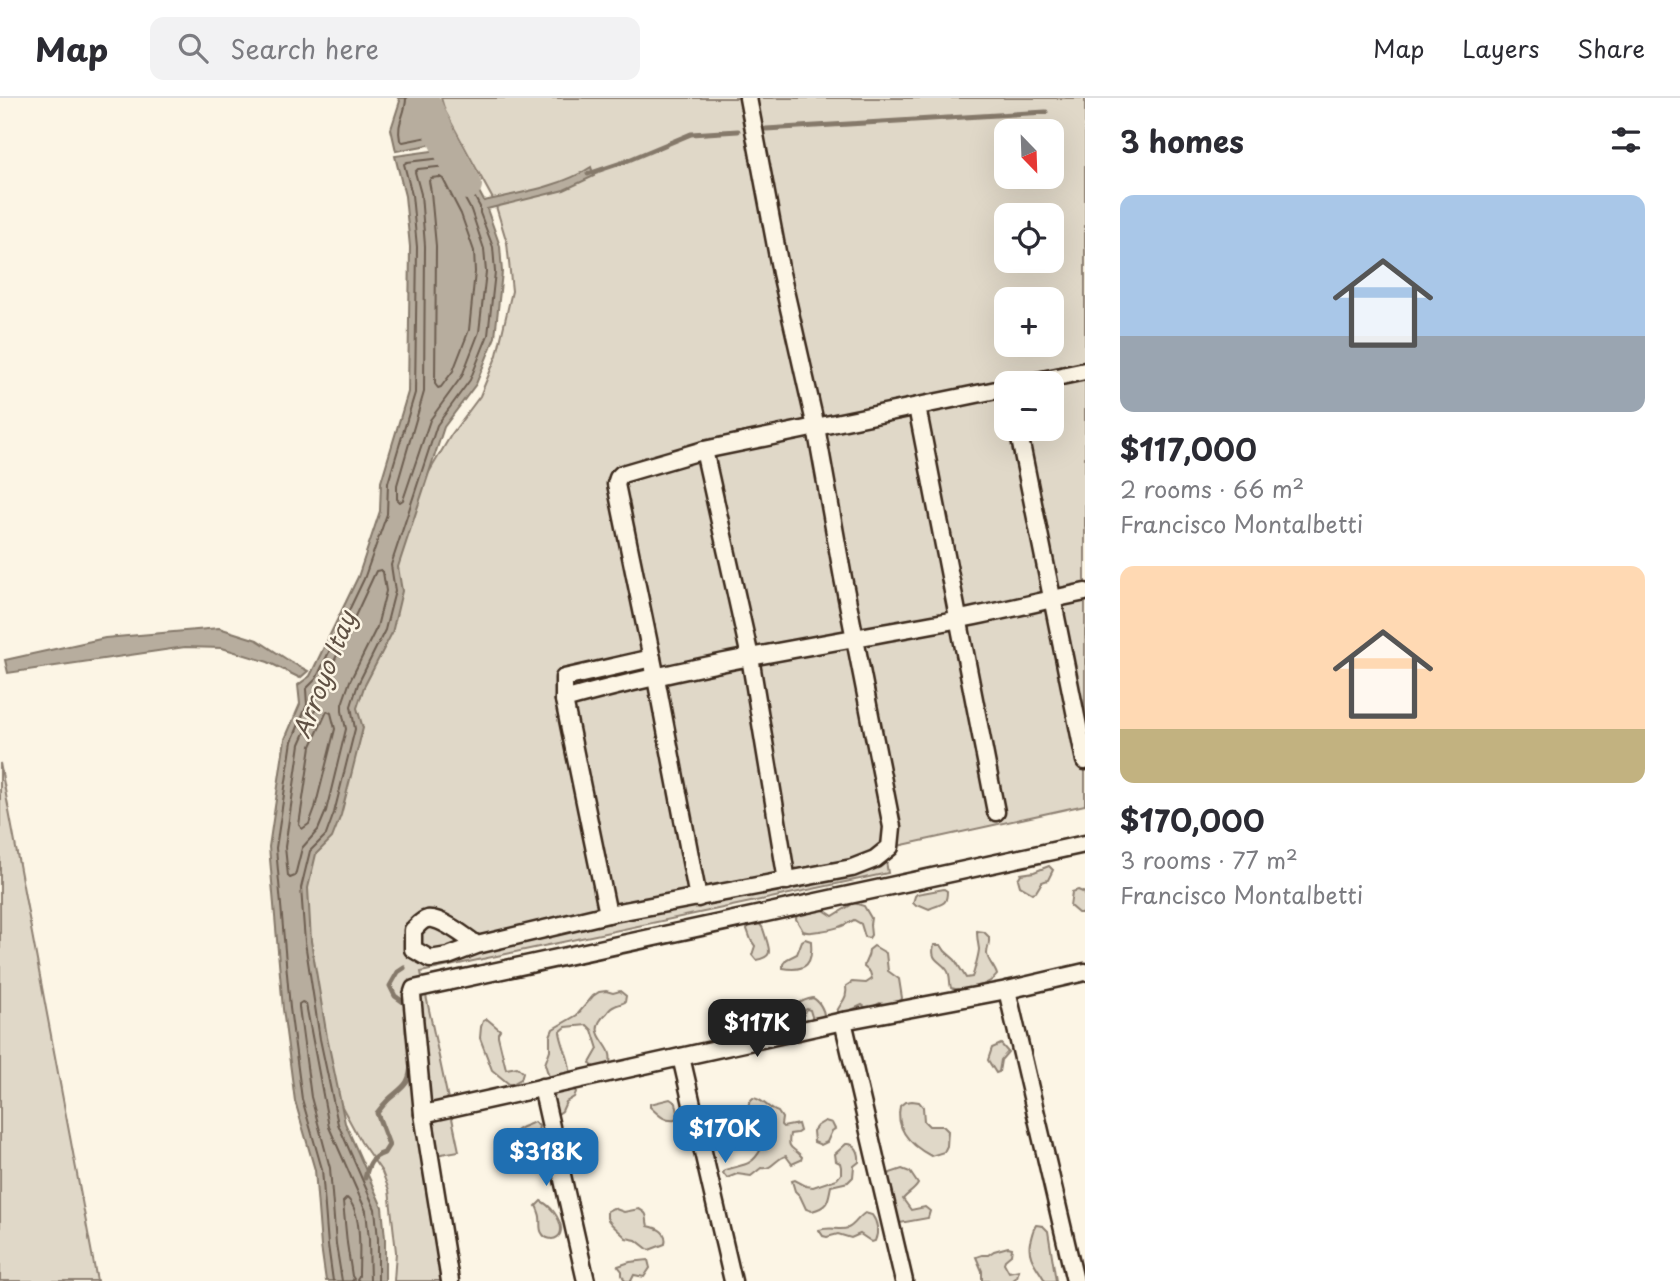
<!DOCTYPE html>
<meta charset="utf-8">
<style>
:root{--surface:#fff;--page:#f2f2f3;--text:#2b2b33;--muted:#7c7c81;--line:#e1e1e2;--accent:#1f6fb2}
body{margin:0;font-family:"Playpen Sans",sans-serif;background:var(--page);color:var(--text);height:100vh;display:flex;flex-direction:column;font-size:26px;white-space:nowrap}
*{box-sizing:border-box;margin:0}
p{font-size:23px;color:var(--muted)}
.icon{flex:none;width:38px;height:38px;fill:none;stroke:currentColor;stroke-width:2;stroke-linecap:round;stroke-linejoin:round}
.map{position:relative;flex:1;overflow:hidden}
.side{display:flex;flex-direction:column;background:var(--surface);width:595px}
.side>*{flex:none}
.needle{width:46px;rotate:157deg}
.tools{position:absolute;left:994px;top:21px;display:grid;gap:14px}
.tools a{display:grid;place-items:center;width:70px;height:70px;border-radius:14px;background:var(--surface);box-shadow:0 7px 28px #0002;font-size:35px}
.price{position:absolute;translate:-50% -60px;padding:0 16px;border-radius:14px;background:var(--accent);color:#fff;font-size:23px;line-height:46px;filter:drop-shadow(0 2px 4px #0008)}
.price::after{content:'';position:absolute;left:50%;top:42px;width:21px;height:16px;margin-left:-10px;background:inherit;clip-path:polygon(0 0,100% 0,50% 100%)}
.price.active{background:#222;color:#fff}
ul{padding:0;list-style:none}
li{display:grid;align-content:center;gap:14px;height:371px;padding:0 35px}
li span{display:grid;place-items:center;height:217px;border-radius:14px;color:#555}
li>.icon{margin-inline-start:auto}
span .icon{width:126px;height:126px;fill:#fffc;stroke-width:1}
li b{font-size:30px}
h2{display:flex;justify-content:space-between;align-items:center;height:84px;padding:0 35px;font-size:30px}
header{display:flex;align-items:center;gap:42px;box-sizing:border-box;height:98px;padding:0 35px;background:var(--surface);border-bottom:2px solid var(--line)}
header strong{font-size:33px}
nav{display:flex;gap:38px;margin-inline-start:auto;font-size:24px}
.search{width:490px;height:63px;background:var(--page);display:flex;align-items:center;gap:18px;box-sizing:border-box;padding:0 24px;border-radius:14px;color:var(--muted);font-size:26px}
main{display:flex;flex:1;min-height:0}
.map>svg:first-child{display:block}
</style>
<header>
<strong>Map</strong>
<div class="search"><svg class="icon" aria-label="search" viewBox="0 0 24 24"><circle cx="10" cy="10" r="6"/><path d="M15 15l6 6"/></svg>Search here</div>
<nav><a>Map</a><a>Layers</a><a>Share</a></nav>
</header>
<main>
<div class="map">
<svg width="1085" height="1183" viewBox="0 0 1085 1183">
<rect width="100%" height="100%" fill="#fcf5e5"/>
<filter id="ink" filterUnits="userSpaceOnUse"><feTurbulence type="fractalNoise" baseFrequency=".0143" numOctaves="2"/><feDisplacementMap in="SourceGraphic" scale="14" xChannelSelector="R" yChannelSelector="G"/><feConvolveMatrix kernelMatrix="1 2 1 2 8 2 1 2 1" color-interpolation-filters="sRGB"/></filter>
<g filter="url(#ink)">
<g fill="#e0d8c8" stroke="#8e8173" stroke-width="2" fill-rule="evenodd">
<path d="M441,0H1085V707L884,751L888,775L421,874L459,1053L424,1059L454,1183H394L396,1154L389,1092L382,1074L361,1044L341,1007L328,969L295,780L425,381L451,337L480,298L497,257L512,193L507,145L495,105L445,13ZM1006,33H1052V79H1006ZM1006,117H1052V163H1006ZM1006,201H1052V247H1006ZM1006,285H1052V331H1006Z"/>
<polygon points="0,665 97,1183 0,1183"/>
<polygon points="1049,768 1053,772 1048,782 1042,784 1036,794 1032,795 1020,788 1018,781 1021,776 1034,774"/>
<path d="M944,791L947,793C947,809 941,805 929,811L920,807L916,808L913,805L915,798L917,796Z"/>
<polygon points="1078,792 1085,795 1085,815 1078,815 1070,808 1072,794"/>
<path d="M854,805L864,808L871,820L870,827L871,837L869,840L865,839L861,826L854,822C841,829 835,831 820,833C813,833 810,836 803,833L796,821L797,814L816,807L833,818Z"/>
<path d="M750,824H757C764,829 763,832 766,840C770,853 773,859 756,862L752,857L755,848L751,842L747,831Z"/>
<path d="M977,833L984,834L989,839C990,846 987,850 987,856C988,864 995,869 997,877C989,888 963,894 951,890C949,884 951,877 947,872C940,862 930,863 934,847H941L945,853L955,862L966,880L972,879C974,875 979,855 979,851C978,845 977,840 977,833Z"/>
<path d="M805,841L811,843C813,865 807,874 783,870V866L787,861L797,856L802,843Z"/>
<path d="M874,848L886,855L888,873L899,881L902,900L900,907L894,909L880,905L868,911L862,907L843,916L837,913C842,903 848,900 846,888L852,884L866,885L872,881L870,874L864,869C864,863 869,861 869,852Z"/>
<path d="M606,893L613,895L620,893L626,898L625,904C622,906 618,906 615,908C612,909 609,912 607,915C582,937 615,945 610,964L604,968L594,970L590,965L598,951L592,932L587,927L566,929L560,934C562,948 570,961 570,973L566,979L554,984L549,979L545,966L550,952V938L553,931L577,917L593,898L599,894Z"/>
<path d="M813,900C819,903 824,912 824,918L813,922L810,912L807,911L805,912L801,926L788,932L782,928L765,935L748,936L742,931L744,928C750,927 756,929 762,928C771,926 776,920 785,921C791,910 800,902 813,900Z"/>
<polygon points="487,921 500,932 498,935 498,938 506,971 517,969 523,974 521,981 512,986 509,986 492,972 480,940 481,929 483,923"/>
<polygon points="1001,946 1008,954 1001,962 999,974 996,975 988,962 992,950"/>
<polygon points="572,987 576,994 574,999 566,1004 562,1013 555,1018 544,994"/>
<path d="M753,1000C764,1001 767,1011 778,1014L782,1020L781,1027L783,1029L798,1026L800,1033L797,1035L790,1036C787,1053 793,1048 802,1059L801,1062L792,1066L786,1058C776,1060 773,1072 761,1070L751,1078L737,1076L727,1080L723,1075L725,1072C741,1066 751,1070 761,1051L758,1041L768,1036L766,1030V1019L749,1017C746,1012 748,1004 753,1000Z"/>
<path d="M670,1001L676,1005L678,1015L675,1022C664,1024 657,1015 650,1009V1006Z"/>
<path d="M912,1003L919,1004L923,1009L924,1023L929,1028H943L948,1033L947,1048L944,1054L931,1058C912,1048 895,1032 900,1008L905,1004Z"/>
<polygon points="825,1023 832,1025 835,1031 832,1033 827,1044 821,1047 814,1044 813,1033 817,1028"/>
<path d="M534,1024L539,1028L537,1039V1049L524,1056L517,1054L515,1051L517,1043L515,1034C520,1028 528,1028 534,1024Z"/>
<path d="M846,1046C856,1045 860,1055 859,1064L854,1068L853,1079L848,1084L831,1088C828,1102 829,1109 812,1113L806,1111L800,1098L795,1093L792,1083L795,1082L806,1088L813,1089L837,1081L841,1076V1069L840,1065L836,1063L835,1056Z"/>
<path d="M902,1071L910,1074L918,1086C914,1093 908,1095 903,1101L911,1112L925,1109L930,1113L928,1120L900,1125L892,1120L887,1081L890,1075Z"/>
<path d="M541,1103C547,1106 550,1109 554,1114C573,1141 548,1147 542,1135C539,1131 541,1124 540,1119C540,1117 537,1109 536,1108Z"/>
<path d="M613,1110L624,1114L639,1111C650,1117 645,1118 648,1128C658,1130 668,1134 665,1146L649,1152L636,1142L626,1140C619,1132 611,1128 607,1120V1113Z"/>
<path d="M865,1115L872,1117C878,1125 879,1133 875,1143L872,1144L860,1136L851,1140L838,1136L827,1139L823,1138L819,1132C831,1128 839,1133 848,1130C855,1127 858,1119 865,1115Z"/>
<path d="M1036,1127L1043,1128L1048,1133L1056,1183H1045C1038,1169 1027,1161 1030,1144C1032,1137 1032,1133 1036,1127Z"/>
<polygon points="1008,1149 1012,1150 1011,1157 1005,1162 1004,1165 1009,1174 1019,1172 1017,1179 1012,1183 982,1183 982,1173 976,1159 982,1157 988,1157 994,1153"/>
<polygon points="648,1162 650,1170 644,1179 634,1177 631,1183 625,1183 622,1177 622,1173 618,1168 630,1164"/>
</g>
<g fill="#b7ad9e" stroke="#85796b" stroke-width="2">
<polygon points="398,0 432,0 450,43 396,53 391,31 400,3"/>
<path d="M439,52H457L484,103C519,95 561,89 591,69L594,78L564,92L487,111L500,148L502,174L495,239L476,286L444,329L398,469L402,493L392,535L364,589L357,610L363,630L341,717L332,740L316,756L308,790L311,843L327,939L345,1025L382,1109L385,1140V1183H326L321,1148L315,1072L295,1003L283,911L269,749L285,641L300,606L298,587L310,578L358,479L380,413L381,384L408,294L410,149L405,98L395,58Z"/>
<polygon points="219,530 257,542 291,564 308,573 300,580 268,564 222,550 185,549 8,575 5,562 105,540"/>
</g>
<g fill="none" stroke-linecap="round" stroke-linejoin="round">
<g stroke="#6d5e51" stroke-width="2">
<path d="M406,0C406,17 396,24 400,42L403,44L438,37L426,0"/>
<polygon points="447,68 471,112 484,151 486,174 479,234 462,278 430,322 403,402 400,404 397,401 397,387 424,294 425,148 421,96 415,74 418,71"/>
<polygon points="440,79 443,81 461,116 474,153 475,174 469,232 453,273 441,289 438,290 435,286 436,148 431,94 429,83 431,80"/>
<polygon points="381,472 383,474 386,493 377,529 350,583 342,606 342,613 346,631 326,713 318,732 302,750 295,778 290,780 288,778 285,749 300,646 316,610 315,595 324,585 376,473"/>
<polygon points="327,613 331,615 335,631 315,710 309,726 302,731 299,727 311,648"/>
<polyline points="333,1183 328,1147 322,1071 302,1001 290,910 276,750 292,643 307,607 306,591 316,581 364,481 387,416 388,385 415,295 417,149 412,97 404,66 407,64 451,59 454,61 480,109 480,115 493,149 495,174 488,237 470,282 437,327 391,467 395,493 385,532 358,586 351,608 355,631 334,715 326,737 310,753 301,790 305,844 320,941 338,1026 375,1111 378,1141 378,1183"/>
<polyline points="342,1183 336,1146 330,1070 311,999 299,909 299,906 302,904 306,906 329,1029 366,1113 369,1141 370,1183"/>
<path d="M352,1183L354,1181L352,1178L347,1145L343,1104L347,1100C363,1114 359,1157 359,1178L357,1181L359,1183"/>
</g>
<g stroke="#85796b" stroke-width="5">
<polyline points="766,31 1046,14"/>
<polyline points="588,76 624,64 691,36 738,33"/>
<polyline points="404,870 398,874 390,888 395,898 406,906 407,934 410,945"/>
<path d="M365,1080C368,1068 371,1059 384,1055L389,1047L377,1015C380,1011 384,1006 388,1002C403,988 410,988 411,965"/>
</g>
<polyline stroke="#b7ad9e" stroke-width="30" points="423,0 445,46 467,87"/>
<defs>
<g id="minor">
<polyline points="1028,285 1085,273"/>
<polyline points="917,309 996,714"/>
<polyline points="1018,331 1085,663"/>
<polyline points="704,352 750,559 787,783"/>
<polyline points="564,602 564,580 652,560"/>
<polyline points="698,800 656,580 616,386 618,380 622,376 704,352 1006,290"/>
<path d="M608,816L564,602C692,566 824,546 955,522C998,514 1042,503 1085,494"/>
<path d="M477,847C466,839 441,819 427,821C422,822 417,828 413,832V851L430,861L448,858L477,847L608,816L852,770L875,761L890,749L892,729L843,480L816,329L781,175L748,0"/>
<polyline points="1007,892 1075,1183"/>
<polyline points="843,923 904,1183"/>
<polyline points="681,959 733,1183"/>
<polyline points="542,989 586,1183"/>
<polyline points="423,1016 843,923 1007,892 1085,874"/>
<polyline points="450,1183 423,1016 412,897 414,891 1085,746"/>
</g>
</defs>
<use href="#minor" stroke="#3b2a1e" stroke-width="21"/>
<use href="#minor" stroke="#fcf5e5" stroke-width="16"/>
</g>
</g>
<g text-anchor="middle" stroke-width="5" stroke-linejoin="round" paint-order="stroke">
<g font-size="24" font-style="italic" fill="#605144" stroke="#fcf5e5">
<text transform="translate(325 577) rotate(-69)" y="8">Arroyo Itay</text>
</g>
</g>
</svg>
<div class="tools">
<a><svg class="needle" viewBox="-14 -14 28 28"><path d="M0-13l5 13h-10z" fill="#e53935"/><path d="M0 13l5-13h-10z" fill="#7c7c81"/></svg></a>
<a><svg class="icon" aria-label="locate" viewBox="0 0 24 24"><circle cx="12" cy="12" r="6"/><path d="M12 2v4M12 18v4M2 12h4M18 12h4"/></svg></a>
<a>+</a>
<a>−</a>
</div>
<b class="price active" style="left:757px;top:961px">$117K</b>
<b class="price" style="left:725px;top:1067px">$170K</b>
<b class="price" style="left:546px;top:1090px">$318K</b>
</div>
<section class="side">
<h2>3 homes<svg class="icon" aria-label="filters" viewBox="0 0 24 24"><path d="M4 7h16M4 17h16"/><circle cx="9" cy="7" r="2"/><circle cx="15" cy="17" r="2"/></svg></h2>
<ul>
<li><span style="background:linear-gradient(#a9c7e8 65%,#9aa5b1 0)"><svg class="icon" aria-label="home" viewBox="0 0 24 24"><path d="M3 11l9-7 9 7M6 9v11h12V9"/></svg></span><div><b>$117,000</b><p>2 rooms · 66 m²</p><p>Francisco Montalbetti</p></div></li>
<li><span style="background:linear-gradient(#ffd9b3 75%,#c2b280 0)"><svg class="icon" aria-label="home" viewBox="0 0 24 24"><path d="M3 11l9-7 9 7M6 9v11h12V9"/></svg></span><div><b>$170,000</b><p>3 rooms · 77 m²</p><p>Francisco Montalbetti</p></div></li>
</ul>
</section>
</main>
